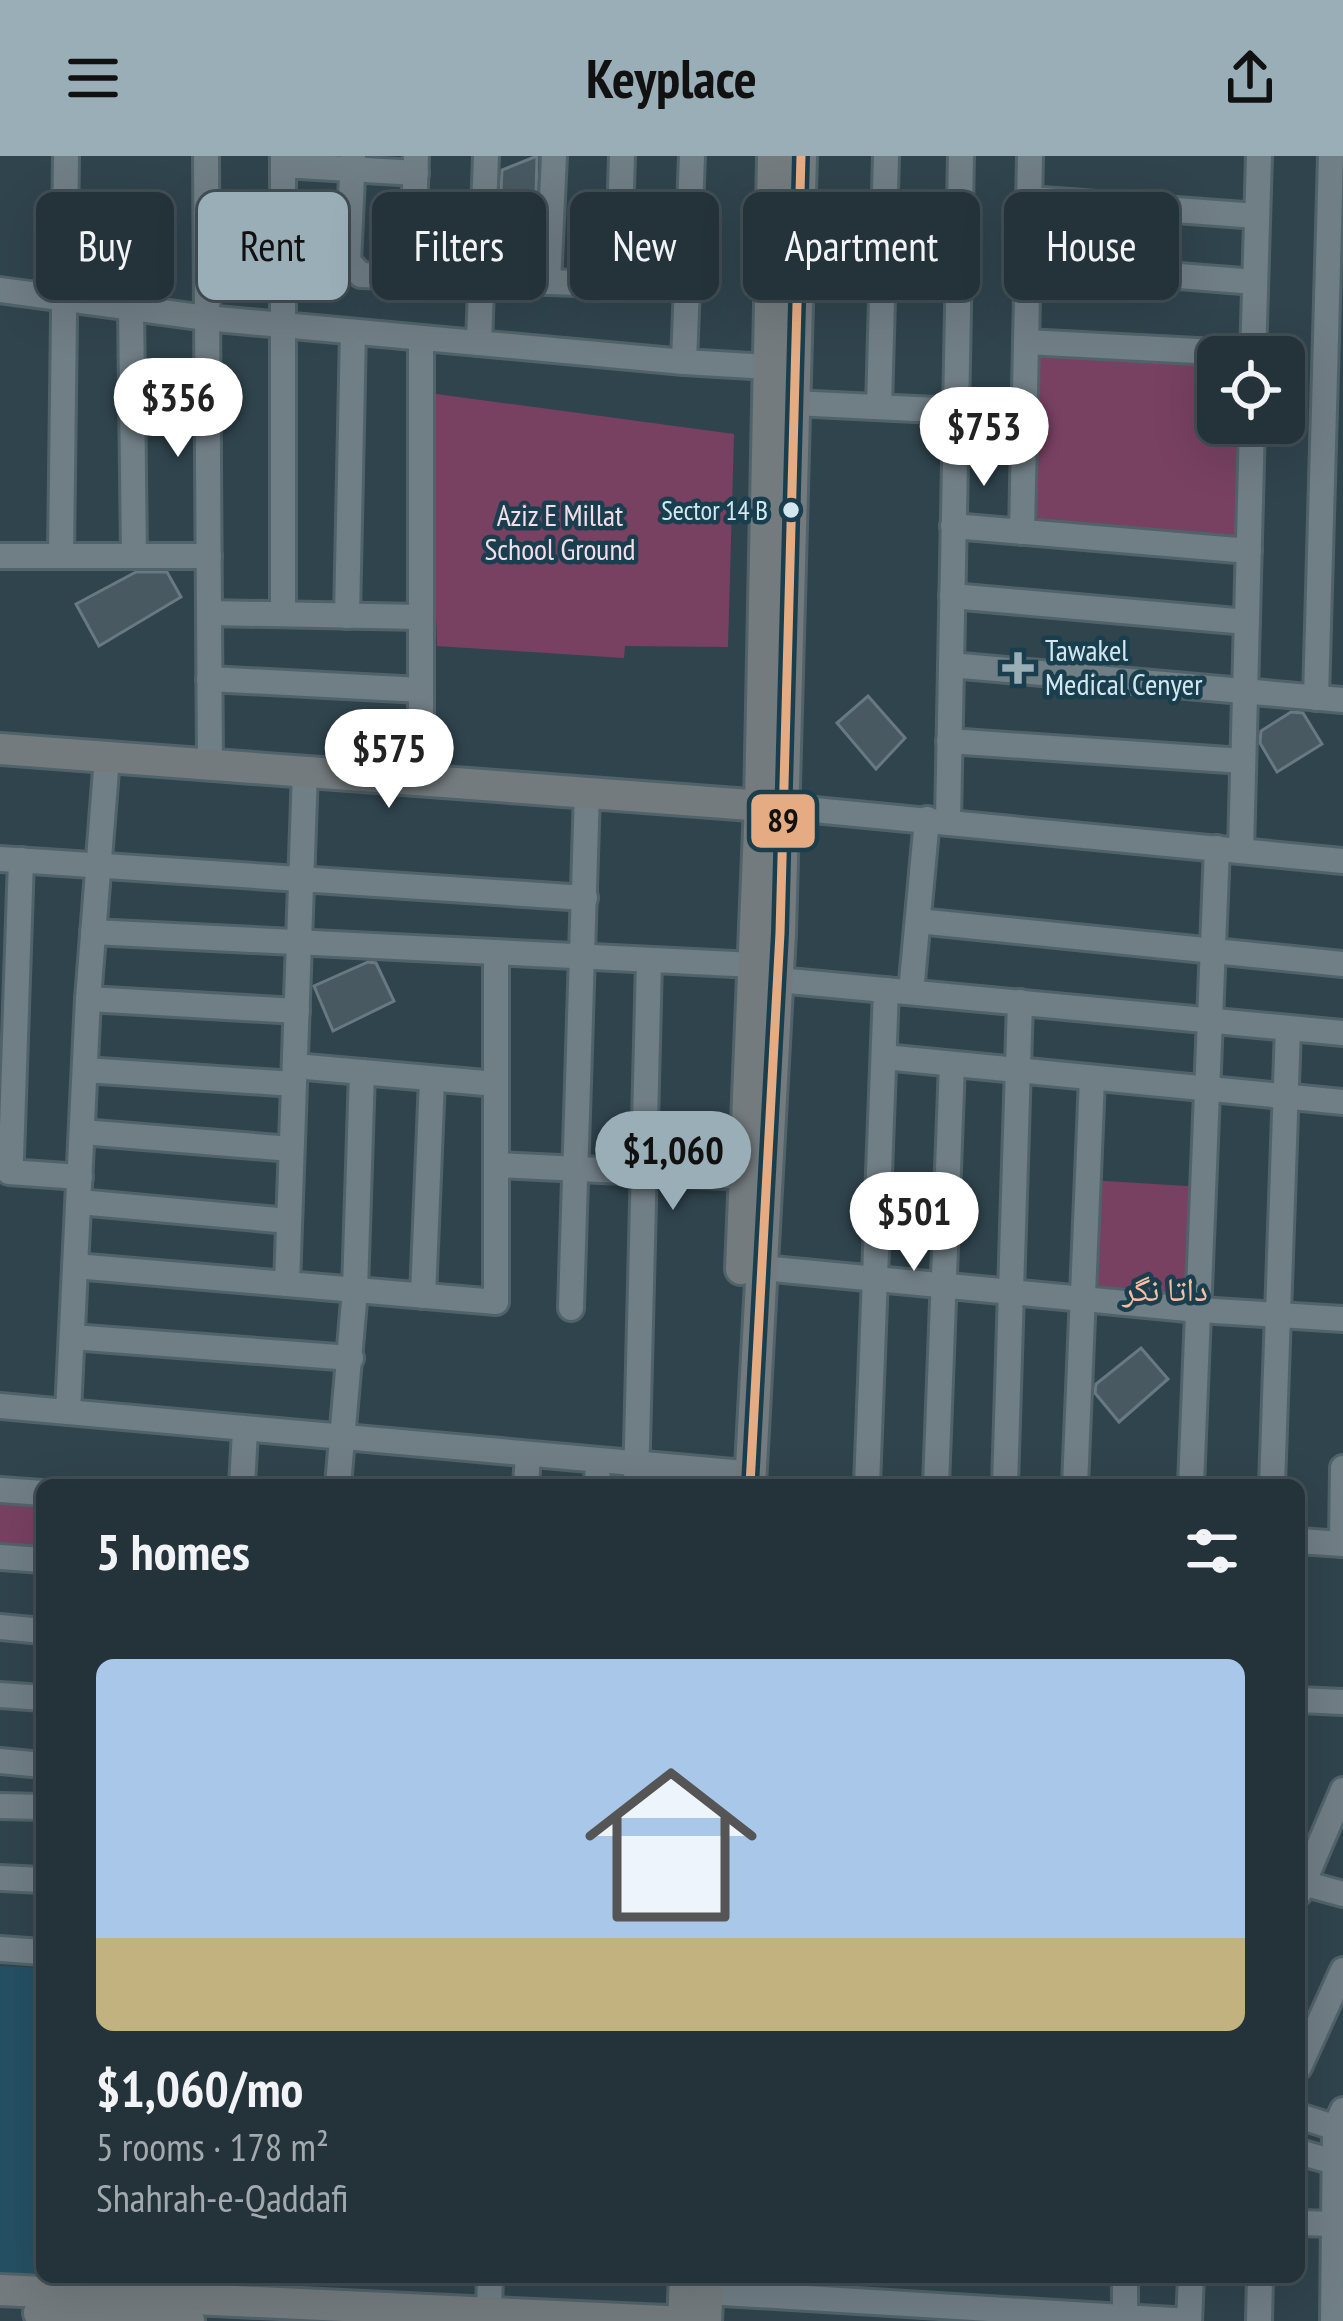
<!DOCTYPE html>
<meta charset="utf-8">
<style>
:root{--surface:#24333a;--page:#303f45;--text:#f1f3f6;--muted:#a3aaaf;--line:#414e54;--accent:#9aaeb7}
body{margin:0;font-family:"PT Sans Narrow","Noto Naskh Arabic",sans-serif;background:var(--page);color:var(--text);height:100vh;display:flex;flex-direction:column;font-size:45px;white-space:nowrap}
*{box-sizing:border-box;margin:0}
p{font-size:39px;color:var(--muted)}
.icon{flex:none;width:66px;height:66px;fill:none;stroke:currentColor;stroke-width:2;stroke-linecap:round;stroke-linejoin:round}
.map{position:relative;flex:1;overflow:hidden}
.drawer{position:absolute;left:36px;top:1323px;width:1269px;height:804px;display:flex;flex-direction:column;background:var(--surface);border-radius:18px;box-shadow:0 12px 48px #0002,0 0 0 3px var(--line)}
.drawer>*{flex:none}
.banner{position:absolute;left:36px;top:36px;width:1272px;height:108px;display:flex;gap:24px}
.tools{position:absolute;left:1197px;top:180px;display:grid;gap:24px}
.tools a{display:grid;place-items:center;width:108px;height:108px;border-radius:18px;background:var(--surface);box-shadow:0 12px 48px #0002,0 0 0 3px var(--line);font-size:60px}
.price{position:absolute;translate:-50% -102px;padding:0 27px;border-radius:42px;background:#fff;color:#222;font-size:39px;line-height:78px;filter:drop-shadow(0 3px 6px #0008)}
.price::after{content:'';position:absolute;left:50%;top:72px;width:36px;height:27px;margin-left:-18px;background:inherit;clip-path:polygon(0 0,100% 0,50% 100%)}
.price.active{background:var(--accent);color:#111}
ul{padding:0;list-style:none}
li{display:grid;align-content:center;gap:24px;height:636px;padding:0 60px}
li span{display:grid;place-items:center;height:372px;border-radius:18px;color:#555}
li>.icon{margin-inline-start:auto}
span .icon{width:216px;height:216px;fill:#fffc;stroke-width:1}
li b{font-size:51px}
h2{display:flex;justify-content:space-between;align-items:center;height:144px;padding:0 60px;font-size:51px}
.tag{padding:0 42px;border-radius:18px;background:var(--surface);box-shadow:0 12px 48px #0002,0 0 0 3px var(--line);font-size:42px;line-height:108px}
.tag.active{background:var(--accent);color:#111}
header{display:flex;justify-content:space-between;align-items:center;height:156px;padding:0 60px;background:var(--accent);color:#111;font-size:54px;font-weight:800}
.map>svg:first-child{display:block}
</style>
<header><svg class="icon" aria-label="menu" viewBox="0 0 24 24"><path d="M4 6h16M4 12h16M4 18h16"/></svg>Keyplace<svg class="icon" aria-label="share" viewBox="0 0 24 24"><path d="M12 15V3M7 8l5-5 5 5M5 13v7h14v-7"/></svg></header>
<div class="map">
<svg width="1343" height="2165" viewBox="0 0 1343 2165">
<rect width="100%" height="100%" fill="#30444d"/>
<polygon fill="#255063" points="0,1810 42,1812 42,2118 0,2117"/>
<g fill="#784162">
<polygon points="1026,186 1218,201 1218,267 1252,267 1249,395 1022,376"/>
<polygon points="429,237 734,278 728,491 625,490 624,502 437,490"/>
<polygon points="1089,1024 1203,1031 1198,1154 1084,1143"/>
<polygon points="0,1334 42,1337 42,1404 0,1401"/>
</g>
<g fill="#495961" stroke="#697981" stroke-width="3">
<polygon points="537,0 536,40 509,50 501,33 502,14"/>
<polygon points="136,416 167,416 181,441 99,490 76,448"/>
<polygon points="868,540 905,582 876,613 837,567"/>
<polygon points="1291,556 1303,557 1322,588 1277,616 1260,587 1261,575"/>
<polygon points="368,806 376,807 394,845 333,875 314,830"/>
<polygon points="1141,1192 1168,1223 1119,1266 1095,1237 1096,1228"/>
</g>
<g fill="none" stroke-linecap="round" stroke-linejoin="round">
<defs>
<g id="minor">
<polyline points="206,0 210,608"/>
<polyline points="283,0 283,458"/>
<polyline points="692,0 684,206 769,211"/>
<polyline points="283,9 416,17"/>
<polyline points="1029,43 1257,60"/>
<polyline points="283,73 337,94 361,119 686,131"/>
<polyline points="348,106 353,0"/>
<polyline points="1028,108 1255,126"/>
<polyline points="412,121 416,0"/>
<polyline points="548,126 554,0"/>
<polyline points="618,128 622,0"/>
<polyline points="0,134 206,162 684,206"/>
<polyline points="131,151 134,399"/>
<polyline points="421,182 421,624"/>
<polyline points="1026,186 1254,198"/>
<polyline points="479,187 486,0"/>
<polyline points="1253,201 1259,0"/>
<polyline points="794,247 956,255"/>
<polyline points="879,251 886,0"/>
<polyline points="953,370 1249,395"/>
<polyline points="1022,376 1030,0"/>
<polyline points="61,398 66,0"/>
<polyline points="0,400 209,400"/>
<polyline points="952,440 1247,466"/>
<polyline points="209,457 421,461"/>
<polyline points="347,460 353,176"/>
<polyline points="951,509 1343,544"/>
<polyline points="209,523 421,534"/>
<polyline points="1316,542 1331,0"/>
<polyline points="949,585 1243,605"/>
<polyline points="783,651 1343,705"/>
<polyline points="948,665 961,0"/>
<polyline points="1241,695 1252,267"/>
<polyline points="0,703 585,742"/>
<polyline points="918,765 1343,808"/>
<polyline points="93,776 754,809"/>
<polyline points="778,824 1343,877"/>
<polyline points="911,836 927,663"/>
<polyline points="88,843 297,855"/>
<polyline points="884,901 1343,946"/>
<polyline points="295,910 496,928"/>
<polyline points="85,914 294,928"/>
<polyline points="82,976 291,993"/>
<polyline points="2,1000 11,1001 9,1016 80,1021"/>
<polyline points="11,1001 21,704"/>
<polyline points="496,1009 745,1021"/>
<polyline points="79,1046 289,1065"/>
<polyline points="75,1110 287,1128 305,615"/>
<polyline points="762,1112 1198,1154 1343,1163"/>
<polyline points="287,1128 496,1146 496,798"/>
<polyline points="423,1140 432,923"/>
<polyline points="571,1152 587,636"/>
<polyline points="72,1181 351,1202"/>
<polyline points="0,1250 733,1316"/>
<polyline points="68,1256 88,843 107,601"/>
<polyline points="242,1329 245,1275"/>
<polyline points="338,1329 355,1134 362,916"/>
<polyline points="526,1329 528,1299"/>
<polyline points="597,1329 598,1305"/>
<polyline points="636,1329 649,805"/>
<polyline points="867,1329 886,834"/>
<polyline points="936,1329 952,908"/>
<polyline points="1005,1329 1020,846"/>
<polyline points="1075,1329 1092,923"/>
<polyline points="1191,1329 1217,692"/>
<polyline points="1272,1329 1288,872"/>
<polyline points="0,1334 42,1337"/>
<polyline points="1299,1385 1343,1388"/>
<polyline points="1342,1388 1343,1312"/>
<polyline points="0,1401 42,1404"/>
<polyline points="0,1471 42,1475"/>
<polyline points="0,1539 42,1542"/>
<polyline points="1299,1544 1343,1546"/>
<polyline points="0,1605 42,1609"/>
<polyline points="0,1650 42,1651"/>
<polyline points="0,1722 42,1724"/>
<polyline points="1299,1726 1343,1738"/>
<polyline points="1299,1737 1343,1634"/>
<polyline points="0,1793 42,1796"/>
<polyline points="1299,1911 1343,1814"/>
<polyline points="1299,1960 1343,1974"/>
<polyline points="1299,1996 1334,2006"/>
<polyline points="1299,2067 1335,2068"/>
<polyline points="1125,2121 1125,2165"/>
<polyline points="707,2136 1189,2165"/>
<polyline points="489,2156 490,2121"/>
<polyline points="1189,2165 1191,2121"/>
<polyline points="1259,2165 1260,2121"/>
<polyline points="1333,2165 1335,1971 1343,1954"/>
</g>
<g id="major">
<polyline points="0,593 777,651"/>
<polyline points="741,1113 760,649 773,0"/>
<polyline points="750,1329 780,777 801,0"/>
<polyline points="0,2134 666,2165"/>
<polyline points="39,2157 189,2165"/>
<polyline points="683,2165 685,2121"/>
<polyline points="706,2165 708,2121"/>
</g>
</defs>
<use href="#minor" stroke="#51636a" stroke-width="30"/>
<use href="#major" stroke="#51636a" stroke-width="36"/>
<use href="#minor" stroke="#707e85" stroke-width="24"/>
<use href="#major" stroke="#747b7e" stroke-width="30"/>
<defs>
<polyline id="bus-1" points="750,1329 780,777 801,0"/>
</defs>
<use href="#bus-1" stroke="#193f4e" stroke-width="18"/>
<use href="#bus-1" stroke="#e5ac83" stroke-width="9"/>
</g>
<circle fill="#d3e7f0" stroke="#193f4e" stroke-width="4.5" cx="791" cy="354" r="10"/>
<path fill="#9aaeb7" stroke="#193f4e" stroke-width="4.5" d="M1012 494h12v12h12v12h-12v12h-12v-12h-12v-12h12z"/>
<g text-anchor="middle" stroke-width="9" stroke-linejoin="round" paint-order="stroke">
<g font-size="27" fill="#d3e7f0" stroke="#193f4e" text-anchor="end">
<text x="768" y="364">Sector 14 B</text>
</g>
<g font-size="30" fill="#f6dce8" stroke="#193f4e">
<text x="560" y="370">Aziz E Millat<tspan x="560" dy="34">School Ground</tspan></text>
</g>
<g font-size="30" fill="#d3e7f0" stroke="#193f4e" text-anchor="start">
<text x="1045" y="505">Tawakel<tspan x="1045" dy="34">Medical Cenyer</tspan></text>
</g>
<g font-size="33" fill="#f9bd9f" stroke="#193f4e">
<text x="1165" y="1145">داتا نگر</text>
</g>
</g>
<rect stroke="#193f4e" stroke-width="4.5" x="749" y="636" width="68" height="58" rx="12" fill="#e5ac83"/>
<g font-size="33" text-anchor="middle" font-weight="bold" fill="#111">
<text x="783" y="676">89</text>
</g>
</svg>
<div class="tools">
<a><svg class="icon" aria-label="locate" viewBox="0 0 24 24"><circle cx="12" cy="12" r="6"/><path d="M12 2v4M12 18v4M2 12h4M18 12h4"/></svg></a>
</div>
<b class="price" style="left:178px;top:304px">$356</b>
<b class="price" style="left:984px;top:333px">$753</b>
<b class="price" style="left:389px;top:655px">$575</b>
<b class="price active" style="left:673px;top:1057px">$1,060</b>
<b class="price" style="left:914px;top:1118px">$501</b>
<div class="banner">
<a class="tag">Buy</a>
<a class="tag active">Rent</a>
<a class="tag">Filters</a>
<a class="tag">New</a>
<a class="tag">Apartment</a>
<a class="tag">House</a>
</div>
<section class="drawer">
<h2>5 homes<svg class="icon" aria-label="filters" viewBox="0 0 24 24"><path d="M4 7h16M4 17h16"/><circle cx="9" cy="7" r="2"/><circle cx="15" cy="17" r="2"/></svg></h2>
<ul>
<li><span style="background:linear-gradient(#a9c7e8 75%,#c2b280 0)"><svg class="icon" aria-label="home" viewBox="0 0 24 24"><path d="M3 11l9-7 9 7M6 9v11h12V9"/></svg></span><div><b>$1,060/mo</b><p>5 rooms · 178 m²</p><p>Shahrah-e-Qaddafi</p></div></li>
</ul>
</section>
</div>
